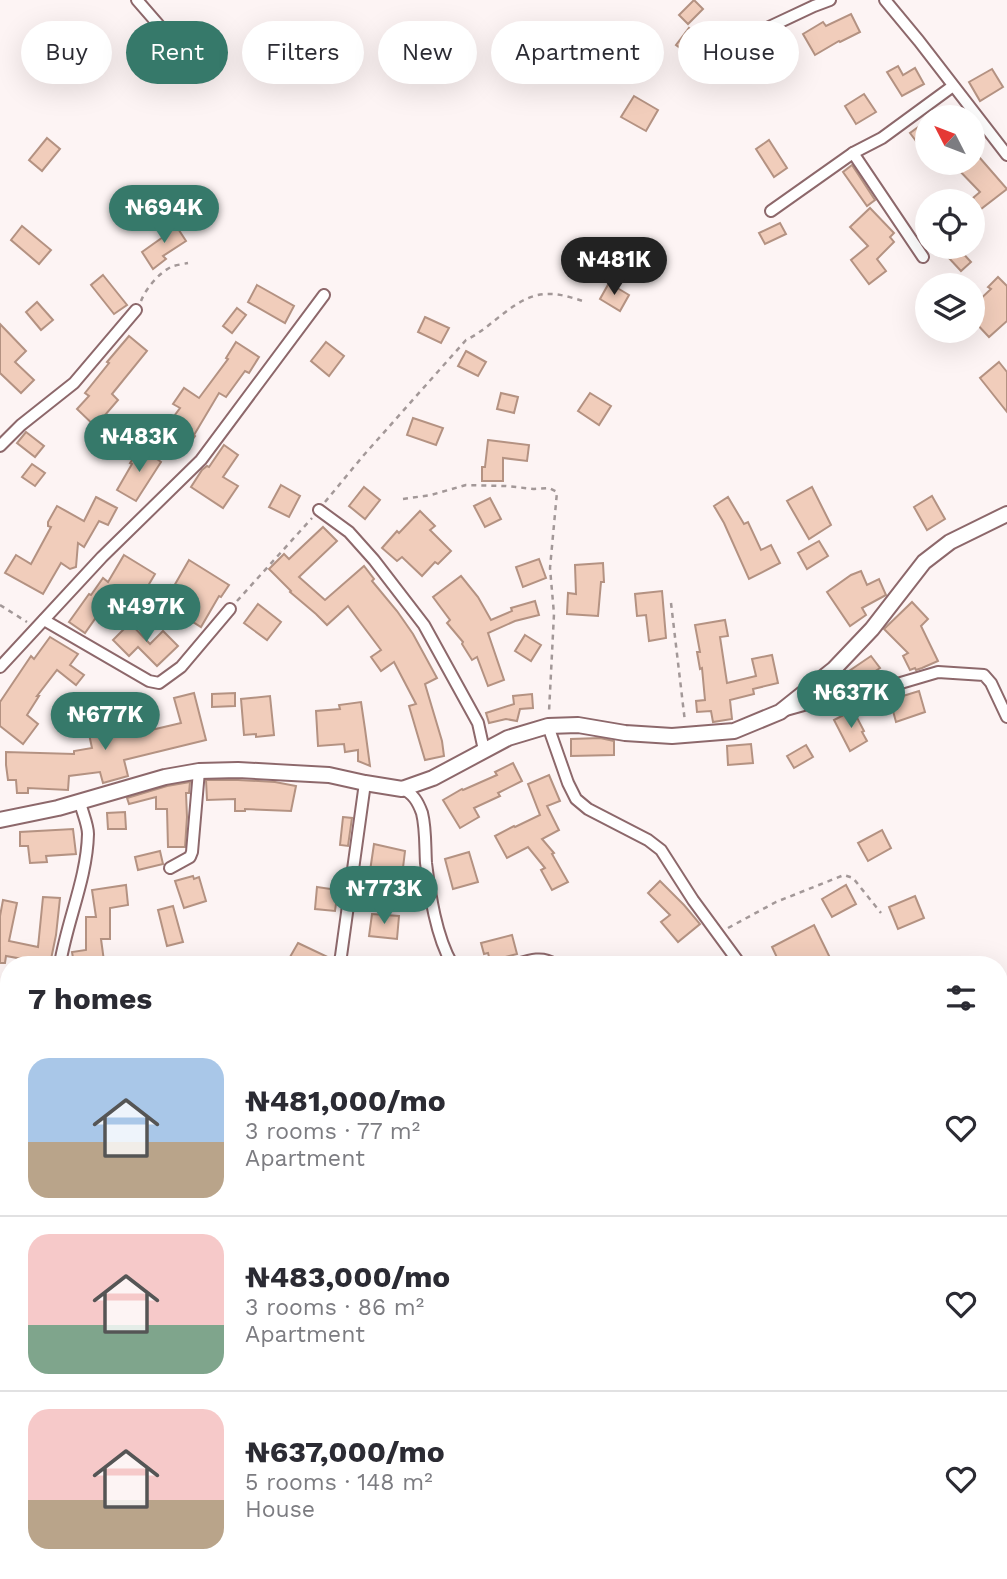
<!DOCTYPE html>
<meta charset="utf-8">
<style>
:root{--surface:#fff;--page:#f2f2f3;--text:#2b2b33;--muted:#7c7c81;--line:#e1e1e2;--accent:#36796a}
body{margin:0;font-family:"Work Sans",sans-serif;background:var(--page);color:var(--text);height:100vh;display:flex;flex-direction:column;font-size:26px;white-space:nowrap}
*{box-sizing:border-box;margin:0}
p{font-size:23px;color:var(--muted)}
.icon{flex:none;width:38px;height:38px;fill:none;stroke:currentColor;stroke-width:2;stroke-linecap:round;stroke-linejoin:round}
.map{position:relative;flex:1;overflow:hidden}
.sheet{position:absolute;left:0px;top:956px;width:1008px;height:625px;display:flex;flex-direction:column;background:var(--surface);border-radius:28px 28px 0 0;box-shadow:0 7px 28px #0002}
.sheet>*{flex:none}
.top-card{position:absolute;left:21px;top:21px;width:966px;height:63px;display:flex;gap:14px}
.needle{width:46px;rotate:312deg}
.controls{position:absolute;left:915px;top:105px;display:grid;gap:14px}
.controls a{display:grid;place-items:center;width:70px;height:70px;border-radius:50%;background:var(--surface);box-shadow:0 7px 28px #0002;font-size:35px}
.price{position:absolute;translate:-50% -60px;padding:0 16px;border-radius:24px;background:var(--accent);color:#fff;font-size:23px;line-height:46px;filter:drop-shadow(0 2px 4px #0008)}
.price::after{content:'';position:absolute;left:50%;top:42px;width:21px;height:16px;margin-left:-10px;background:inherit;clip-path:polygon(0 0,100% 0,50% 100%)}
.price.active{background:#222;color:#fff}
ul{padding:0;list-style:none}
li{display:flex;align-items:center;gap:21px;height:175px;padding:0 28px}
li+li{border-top:2px solid var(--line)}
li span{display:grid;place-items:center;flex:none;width:196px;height:140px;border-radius:21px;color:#555}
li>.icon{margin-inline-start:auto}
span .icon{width:84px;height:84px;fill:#fffc;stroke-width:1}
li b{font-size:30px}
h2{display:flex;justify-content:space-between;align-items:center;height:84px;padding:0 28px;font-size:30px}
.chip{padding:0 24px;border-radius:32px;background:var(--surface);box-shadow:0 7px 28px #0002;font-size:24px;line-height:63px}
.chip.active{background:var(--accent);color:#fff}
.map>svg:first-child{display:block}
</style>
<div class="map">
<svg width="1007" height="1579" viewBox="0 0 1007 1579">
<rect width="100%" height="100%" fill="#fdf4f4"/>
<g fill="#f1cdbb" stroke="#b49282" stroke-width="2">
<polygon points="694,0 703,9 688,24 679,15"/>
<polygon points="851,14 860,32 840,42 839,41 815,55 803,34 823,22 826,26"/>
<polygon points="689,28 707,41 694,58 676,45"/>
<polygon points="898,66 903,75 915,68 924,84 902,96 887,72"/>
<polygon points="992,69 1003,87 980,101 969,82"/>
<polygon points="864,94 876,112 856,124 845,106"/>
<polygon points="634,96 658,110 646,131 621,117"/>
<polygon points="928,120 928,157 910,133"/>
<polygon points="47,138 60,149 42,171 29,160"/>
<polygon points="769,140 787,168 774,177 756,149"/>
<polygon points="973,150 1007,189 981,209 973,198 980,192 952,163 973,163"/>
<polygon points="852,165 875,200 867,206 843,172"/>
<polygon points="870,208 894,233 890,237 894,242 877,259 886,271 869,284 851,260 868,246 850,227"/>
<polygon points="173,221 186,241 163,256 166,259 153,269 142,252 163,237 158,230"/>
<polygon points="780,223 786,234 765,244 759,233"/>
<polygon points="22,226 51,250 39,264 11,240"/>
<polygon points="958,248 971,262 961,271 948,257"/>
<polygon points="103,275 127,305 114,314 91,285"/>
<polygon points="998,277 1007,286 1007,321 989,337 973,320 973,306 991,289 988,287"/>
<polygon points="609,283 629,295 620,311 600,299"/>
<polygon points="257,285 294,306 285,323 248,302"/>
<polygon points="37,302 53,320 41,330 26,312"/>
<polygon points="237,308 246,315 232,333 223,326"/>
<polygon points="425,317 449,328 441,343 418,332"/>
<polygon points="0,324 26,351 15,362 34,380 21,393 0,373"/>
<polygon points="129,336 147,351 112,394 118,400 105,415 118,430 103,445 95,436 100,431 77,409 89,396 85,393 109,363 107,362"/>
<polygon points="236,342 259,357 249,373 245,371 226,397 219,393 194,435 195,436 184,451 160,435 180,408 173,404 184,388 199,398 228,359 226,358"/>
<polygon points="326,342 344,356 329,376 311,361"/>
<polygon points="466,351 486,362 478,376 458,366"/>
<polygon points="999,362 1007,372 1007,412 980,378"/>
<polygon points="501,393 518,397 514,413 497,409"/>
<polygon points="590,393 611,406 599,425 578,411"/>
<polygon points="413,418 443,428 436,445 407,435"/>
<polygon points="26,432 44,446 35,457 17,443"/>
<polygon points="488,440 529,445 527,461 503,458 503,481 482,481 482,467 485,467"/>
<polygon points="224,445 238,455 223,477 238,486 223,508 191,487 202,470 207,466 209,467"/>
<polygon points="141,447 161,462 136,501 117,490 132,464 130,463"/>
<polygon points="32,464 45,473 35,486 22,477"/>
<polygon points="281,485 300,496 289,517 269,507"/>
<polygon points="364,487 380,500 365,519 349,506"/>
<polygon points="812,487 831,525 809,539 787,501"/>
<polygon points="932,496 945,519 927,530 914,507"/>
<polygon points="96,497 117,508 108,525 99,521 84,547 78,543 76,567 70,569 61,563 43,594 5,573 16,555 31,564 51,527 48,526 48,522 57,506 84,521"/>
<polygon points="728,497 744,524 748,522 761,550 771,545 780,563 749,579 724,523 714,506"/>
<polygon points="490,498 501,519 485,527 474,506"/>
<polygon points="420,511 435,526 430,530 451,551 438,564 435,562 422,576 402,557 397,561 382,548 397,531 399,533"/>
<polygon points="323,527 337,541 299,577 325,600 364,566 374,579 372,581 397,611 413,634 437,678 425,684 442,741 444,756 425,760 409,706 416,704 394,662 381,671 371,657 381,650 348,606 327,625 316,614 290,592 291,591 269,569 284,554 289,559"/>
<polygon points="819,541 828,556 807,569 798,553"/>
<polygon points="124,555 155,574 139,601 142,604 124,626 102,609 85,633 69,622 89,594 91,595 103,578 108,582"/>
<polygon points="539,559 546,578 523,587 516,567"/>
<polygon points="189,560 229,585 221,597 219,596 201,627 161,602 171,585 174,586"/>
<polygon points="603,563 604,582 601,582 598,616 567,614 568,593 576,594 575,565"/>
<polygon points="861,571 867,585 879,579 886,595 862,608 866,615 850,626 827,592 851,575"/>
<polygon points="461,576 478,597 491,620 512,611 511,608 535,601 539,615 515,621 488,633 504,680 488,686 477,657 472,660 462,644 463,642 447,623 450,620 433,597"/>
<polygon points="662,591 666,638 649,641 646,615 637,616 635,594"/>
<polygon points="912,602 928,619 921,626 938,661 922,668 916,670 915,668 910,670 903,656 908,653 884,629"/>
<polygon points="258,604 281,622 267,640 244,623"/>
<polygon points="725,620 728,636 720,637 727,683 756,676 752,659 772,655 778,683 753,689 754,694 730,700 732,719 713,722 711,711 697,712 696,701 705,700 702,668 700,669 697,652 700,652 695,625"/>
<polygon points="130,623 150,644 163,631 178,646 157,666 138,647 129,656 113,640"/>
<polygon points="525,635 541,645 531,661 515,651"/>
<polygon points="50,637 78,654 70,665 84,675 76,685 57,670 37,696 39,696 27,715 38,724 23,744 0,726 0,702 31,656 34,659"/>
<polygon points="871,656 880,668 857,683 849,671"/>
<polygon points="919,691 925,712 896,722 890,700"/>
<polygon points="194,693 206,740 124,760 128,776 103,783 100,772 69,776 68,790 28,788 28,793 17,793 16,780 8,780 6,765 6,752 74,754 74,751 92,748 89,734 115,728 116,731 145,724 147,731 181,723 174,698"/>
<polygon points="235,693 235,706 212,707 212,694"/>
<polygon points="532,694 533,708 520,709 517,721 506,719 489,723 486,713 514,704 513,696"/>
<polygon points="270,696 274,735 256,737 256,734 244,735 241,699"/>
<polygon points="361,702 365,729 370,766 358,761 358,750 345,752 344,744 318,746 316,711 340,709 339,705"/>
<polygon points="853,710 864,731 862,732 867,741 850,751 834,720"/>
<polygon points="600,738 614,741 614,755 571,756 571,739"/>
<polygon points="751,744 753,763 728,765 727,746"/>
<polygon points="806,745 813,757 794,768 787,756"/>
<polygon points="513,763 522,781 498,793 500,796 474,808 479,817 460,828 443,800 462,789 463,790 497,775 495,772"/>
<polygon points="549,775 560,801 547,806 559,830 542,839 554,853 552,854 568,882 552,890 541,870 545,868 528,847 507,858 495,836 514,826 515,827 540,815 528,784"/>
<polygon points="206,780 238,780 275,782 296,786 291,811 245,809 245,811 235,811 235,799 207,800"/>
<polygon points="190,782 189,793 186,793 187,817 185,847 168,847 167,809 156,809 156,797 129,804 127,798 167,786"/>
<polygon points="125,812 126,829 108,829 107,813"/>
<polygon points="343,817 352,818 348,846 340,845"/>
<polygon points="73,829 76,854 46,856 47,862 30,863 28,846 20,846 20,832"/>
<polygon points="882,830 891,848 868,861 858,843"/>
<polygon points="374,844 405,851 402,876 370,871"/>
<polygon points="160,851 163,864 138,870 135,857"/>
<polygon points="469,852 478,882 453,889 445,859"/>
<polygon points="193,876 194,879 199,877 206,901 184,908 175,881"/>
<polygon points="399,878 418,880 416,898 420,898 419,909 397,907"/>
<polygon points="660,881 684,905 700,924 678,942 661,922 670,915 648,893"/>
<polygon points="126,885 128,905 110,908 110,939 101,939 104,961 74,964 72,952 86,950 86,917 96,917 92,890"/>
<polygon points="846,885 856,904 832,917 822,899"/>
<polygon points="317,887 338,890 335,911 315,909"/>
<polygon points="915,896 924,918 898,929 889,907"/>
<polygon points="43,897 60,898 56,935 50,964 6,956 5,963 0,963 0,916 3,900 17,903 9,941 38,947"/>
<polygon points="173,906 183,942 167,946 158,910"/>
<polygon points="372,914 399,916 397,939 369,936"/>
<polygon points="814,925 833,964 780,964 772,947"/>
<polygon points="512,935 517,954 490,961 488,953 484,954 481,943"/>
<polygon points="298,943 332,959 331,964 286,964"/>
</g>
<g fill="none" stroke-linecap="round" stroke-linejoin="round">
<defs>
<g id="street">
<polyline points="137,0 177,46"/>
<polyline points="885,0 919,41 1007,155"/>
<polyline points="707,66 733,44 814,6 830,0"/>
<polyline points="771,211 853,153"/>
<polyline points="923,257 853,153 882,138 953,86"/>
<polyline points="0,446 21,425 74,383 136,310"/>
<polyline points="319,510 349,532 374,560 424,625 478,723 484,750"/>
<polyline points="44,620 149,681 159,683 181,667 230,609"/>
<polyline points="0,667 102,557 201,460 324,295"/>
<polyline points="786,710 847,693 887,687 938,672 984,675 991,683 1007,717"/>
<polyline points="548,726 568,783 576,799 588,809 648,840 661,850 693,900 740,964"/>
<path d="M402,789C413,793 418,802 422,813C426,829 425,847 426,863C430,895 436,936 452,964"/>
<polyline points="170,868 190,857 192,852 199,771"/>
<path d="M60,964C67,921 87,878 88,834C88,824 82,812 80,802"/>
<polyline points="339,964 341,956 365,783"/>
<path d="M517,964C530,960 543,956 554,964"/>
<polyline points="999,1164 1007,1162"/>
<polyline points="0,1254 9,1259"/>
<polyline points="0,1438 9,1444"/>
<polyline points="999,1525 1007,1532"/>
<polyline points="462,1572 465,1579"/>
<polyline points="623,1572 626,1579"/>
<polyline points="796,1572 800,1579"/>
</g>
<polyline id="secondary" points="0,820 58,808 165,777 199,771 238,770 329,775 365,783 402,789 433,778 508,738 548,726 578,725 625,733 672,736 734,731 780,712 834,669 872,629 924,562 950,542 1007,514"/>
</defs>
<use href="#street" stroke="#8d686b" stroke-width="14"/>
<use href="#secondary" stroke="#8d686b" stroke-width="18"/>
<g stroke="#a39898" stroke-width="2.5" stroke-dasharray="5 5" stroke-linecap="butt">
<path d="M141,301C146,288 159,273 171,267C176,265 183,264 188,263"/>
<polyline points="403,499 431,495 466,485 506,486 534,489 549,488 557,492 550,568 554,614 549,712"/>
<path d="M325,502L363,456L466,340C494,327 517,292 551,294C561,294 573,298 583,301"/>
<polyline points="237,601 312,518"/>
<polyline points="671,603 685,722"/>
<polyline points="0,605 27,622"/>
<polyline points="728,928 776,902 844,875 853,878 881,913"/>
</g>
<use href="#street" stroke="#fff" stroke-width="10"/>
<use href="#secondary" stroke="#fff" stroke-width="14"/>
</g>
</svg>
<div class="controls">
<a><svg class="needle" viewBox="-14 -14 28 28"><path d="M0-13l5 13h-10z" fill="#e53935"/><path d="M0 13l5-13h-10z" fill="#7c7c81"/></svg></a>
<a><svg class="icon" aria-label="locate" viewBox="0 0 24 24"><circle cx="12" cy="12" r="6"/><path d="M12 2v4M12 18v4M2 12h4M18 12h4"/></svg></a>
<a><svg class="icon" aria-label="layers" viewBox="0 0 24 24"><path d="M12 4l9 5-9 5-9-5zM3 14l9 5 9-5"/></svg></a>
</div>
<b class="price" style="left:164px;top:245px">₦694K</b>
<b class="price active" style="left:614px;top:297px">₦481K</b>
<b class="price" style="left:139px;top:474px">₦483K</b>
<b class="price" style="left:146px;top:644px">₦497K</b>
<b class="price" style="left:851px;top:730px">₦637K</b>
<b class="price" style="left:105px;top:752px">₦677K</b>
<b class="price" style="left:384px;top:926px">₦773K</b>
<div class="top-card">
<a class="chip">Buy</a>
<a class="chip active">Rent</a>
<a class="chip">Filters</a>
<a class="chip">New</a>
<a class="chip">Apartment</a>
<a class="chip">House</a>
</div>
<section class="sheet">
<h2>7 homes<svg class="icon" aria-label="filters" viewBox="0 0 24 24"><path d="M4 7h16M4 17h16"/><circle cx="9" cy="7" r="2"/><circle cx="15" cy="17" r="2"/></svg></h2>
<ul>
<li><span style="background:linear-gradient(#a9c7e8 60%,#b9a48a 0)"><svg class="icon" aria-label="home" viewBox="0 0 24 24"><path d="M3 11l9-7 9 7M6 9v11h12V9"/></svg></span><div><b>₦481,000/mo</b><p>3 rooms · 77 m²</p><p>Apartment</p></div><svg class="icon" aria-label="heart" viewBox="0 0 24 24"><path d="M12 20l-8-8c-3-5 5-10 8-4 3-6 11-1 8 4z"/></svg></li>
<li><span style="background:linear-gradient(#f6c9c9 65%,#7fa58c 0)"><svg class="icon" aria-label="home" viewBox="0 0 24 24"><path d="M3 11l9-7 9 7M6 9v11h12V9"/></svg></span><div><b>₦483,000/mo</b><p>3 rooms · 86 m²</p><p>Apartment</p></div><svg class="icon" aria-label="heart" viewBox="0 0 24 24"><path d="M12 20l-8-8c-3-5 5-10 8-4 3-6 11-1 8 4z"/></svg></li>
<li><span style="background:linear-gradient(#f6c9c9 65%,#b9a48a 0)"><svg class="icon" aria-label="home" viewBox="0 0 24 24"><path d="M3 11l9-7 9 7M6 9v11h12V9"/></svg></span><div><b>₦637,000/mo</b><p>5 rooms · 148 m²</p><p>House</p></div><svg class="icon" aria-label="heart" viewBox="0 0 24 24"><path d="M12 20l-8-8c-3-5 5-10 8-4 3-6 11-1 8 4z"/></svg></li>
</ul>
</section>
</div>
